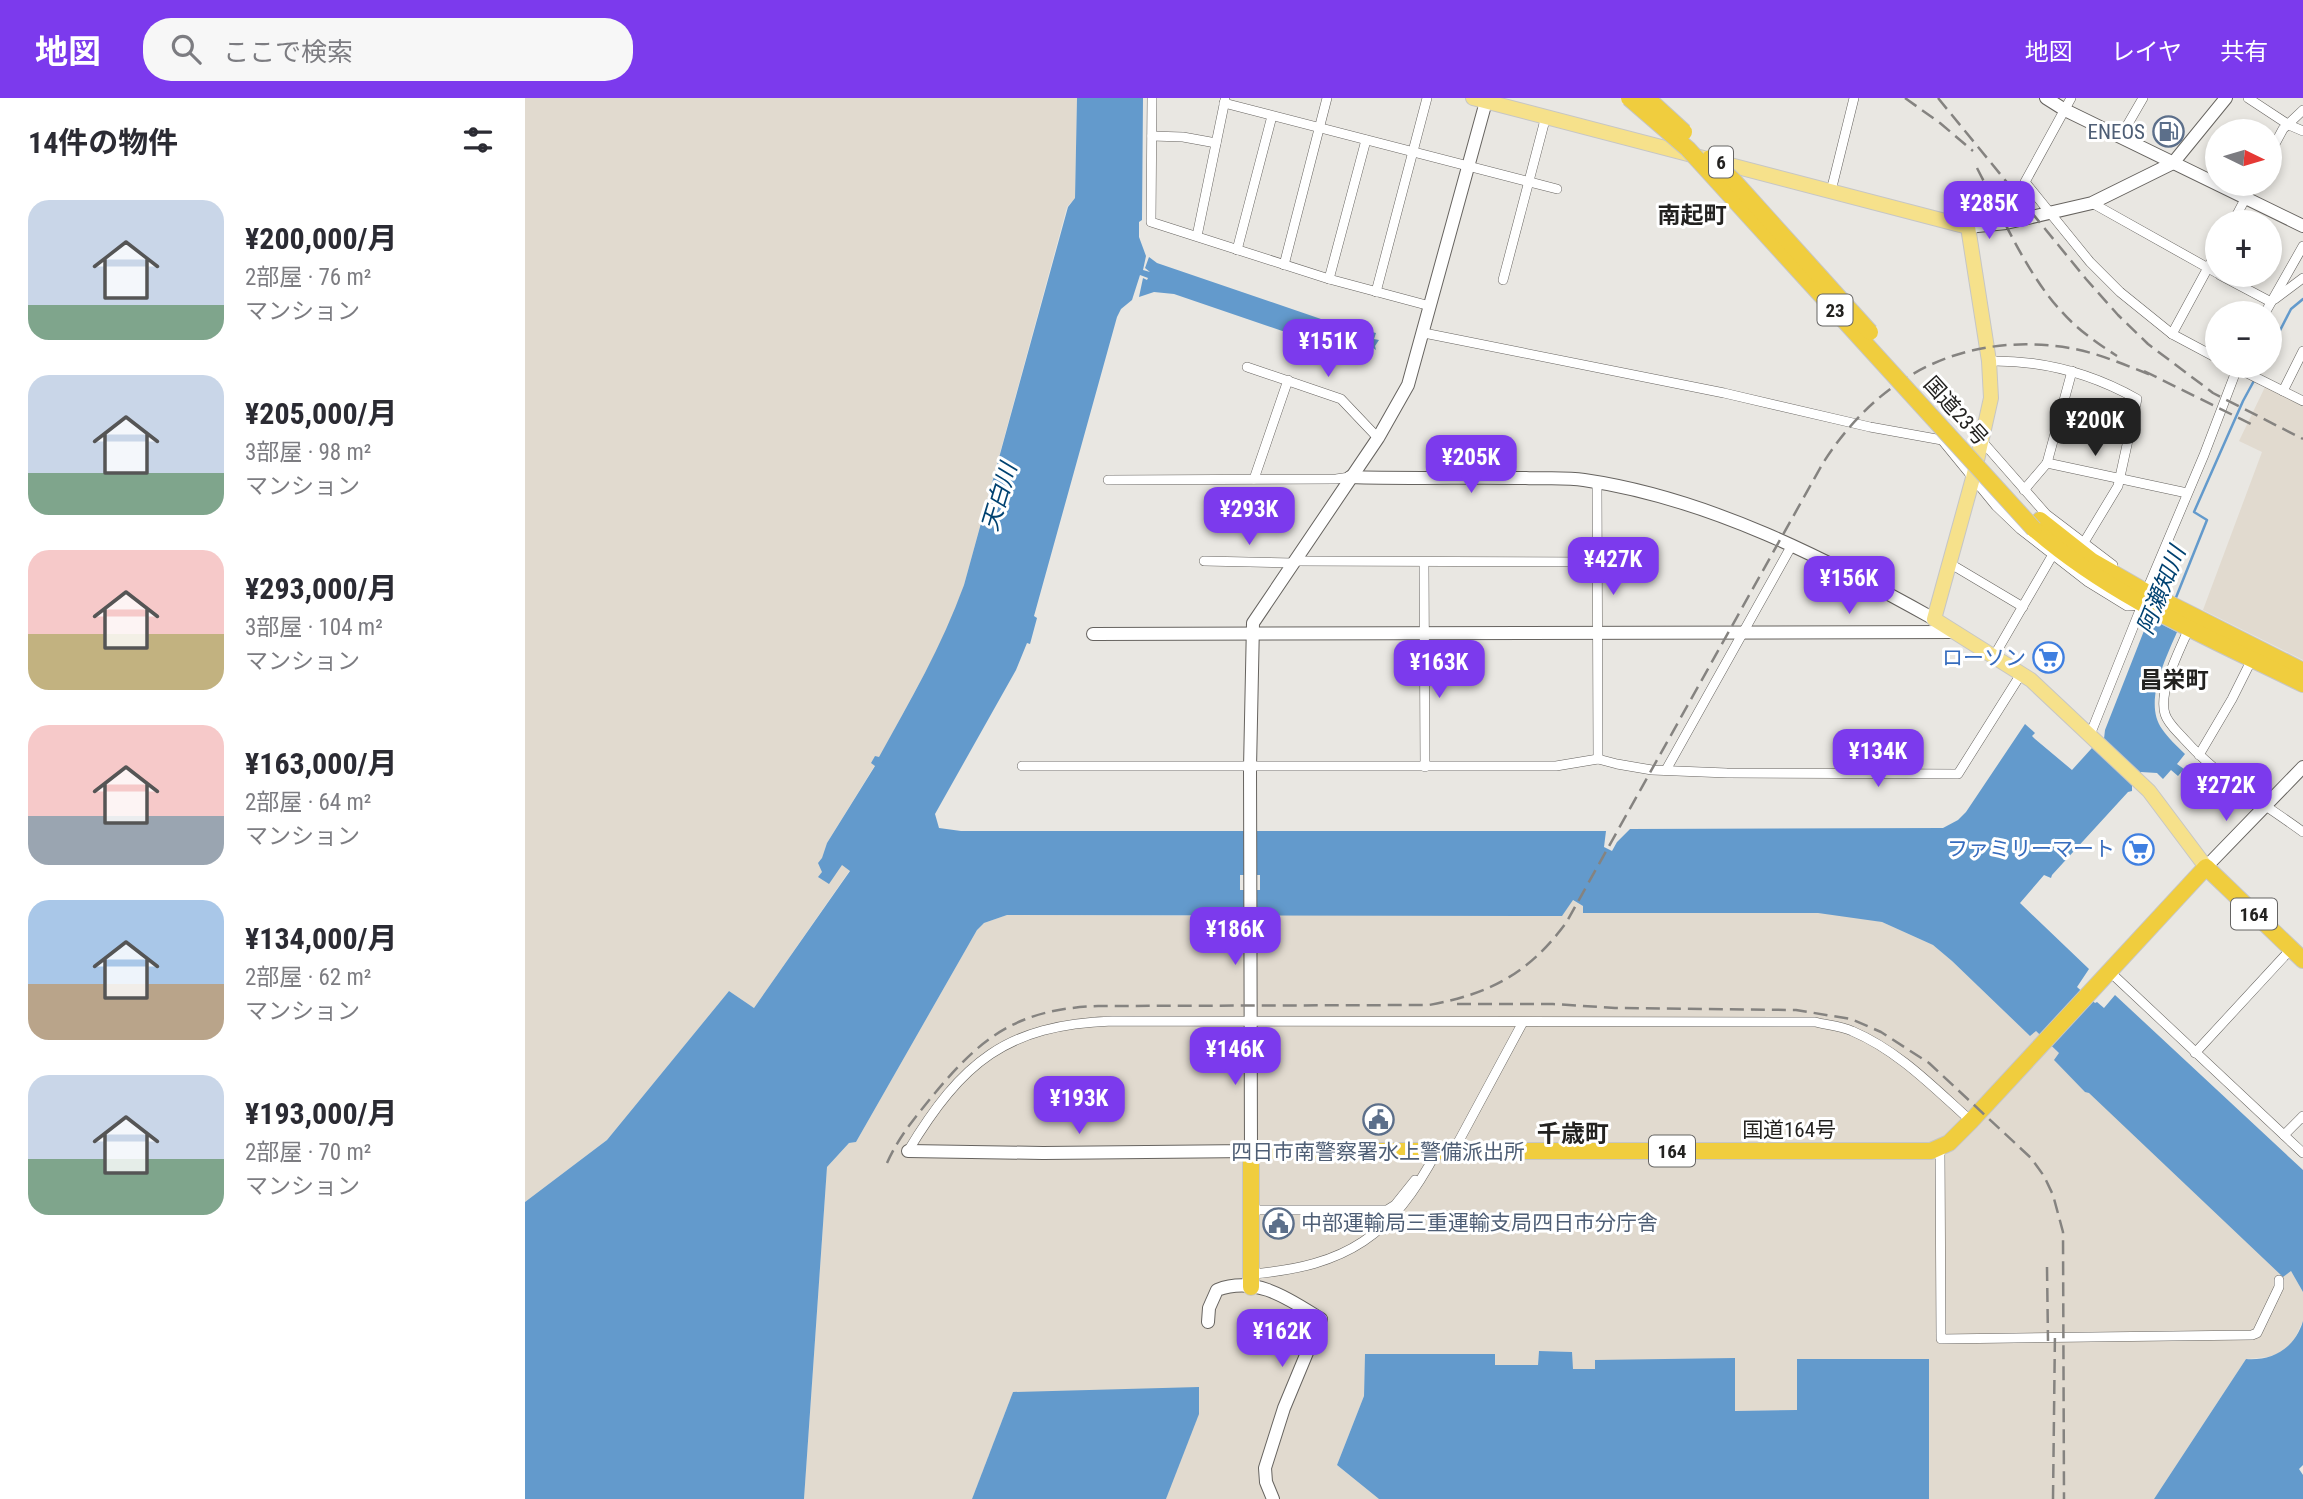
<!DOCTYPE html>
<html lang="ja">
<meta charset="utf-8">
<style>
:root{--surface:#fff;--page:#f7f7f7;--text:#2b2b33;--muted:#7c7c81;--accent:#7c3aed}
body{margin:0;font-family:"Roboto Condensed","Noto Sans JP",sans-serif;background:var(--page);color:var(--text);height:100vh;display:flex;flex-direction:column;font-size:26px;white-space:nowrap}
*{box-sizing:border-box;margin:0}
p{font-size:23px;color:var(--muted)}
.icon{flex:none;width:38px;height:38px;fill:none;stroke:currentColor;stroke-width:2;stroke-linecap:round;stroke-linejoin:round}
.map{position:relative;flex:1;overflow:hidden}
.drawer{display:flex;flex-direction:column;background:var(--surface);width:525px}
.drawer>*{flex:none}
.needle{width:46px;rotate:95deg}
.controls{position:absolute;left:1680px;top:21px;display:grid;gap:14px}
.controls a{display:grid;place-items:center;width:77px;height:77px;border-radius:50%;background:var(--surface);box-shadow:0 4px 10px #0003;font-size:35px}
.price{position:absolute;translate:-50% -60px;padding:0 16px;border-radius:14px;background:var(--accent);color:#fff;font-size:23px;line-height:46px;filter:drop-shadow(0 2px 4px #0008)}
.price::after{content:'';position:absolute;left:50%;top:42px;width:21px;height:16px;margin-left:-10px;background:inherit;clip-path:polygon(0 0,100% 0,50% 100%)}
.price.selected{background:#222;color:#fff}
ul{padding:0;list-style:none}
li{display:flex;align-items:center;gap:21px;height:175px;padding:0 28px}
li span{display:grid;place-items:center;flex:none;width:196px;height:140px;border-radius:21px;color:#555}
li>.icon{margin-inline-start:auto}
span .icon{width:84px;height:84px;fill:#fffc;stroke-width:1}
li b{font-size:30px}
h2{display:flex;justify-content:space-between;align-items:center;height:84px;padding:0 28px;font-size:30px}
header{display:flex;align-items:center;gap:42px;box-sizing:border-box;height:98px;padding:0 35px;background:var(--accent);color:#fff}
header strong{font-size:33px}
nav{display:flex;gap:38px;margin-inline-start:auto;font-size:24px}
.search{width:490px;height:63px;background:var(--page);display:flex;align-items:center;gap:18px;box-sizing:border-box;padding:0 24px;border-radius:28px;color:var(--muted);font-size:26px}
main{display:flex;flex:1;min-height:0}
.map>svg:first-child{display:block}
</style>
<header>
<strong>地図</strong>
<div class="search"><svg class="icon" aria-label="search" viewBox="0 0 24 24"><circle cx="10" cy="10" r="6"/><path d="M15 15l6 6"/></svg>ここで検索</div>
<nav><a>地図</a><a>レイヤ</a><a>共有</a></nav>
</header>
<main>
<section class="drawer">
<h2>14件の物件<svg class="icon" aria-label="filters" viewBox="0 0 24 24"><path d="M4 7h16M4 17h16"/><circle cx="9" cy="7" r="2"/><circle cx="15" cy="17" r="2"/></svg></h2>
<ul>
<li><span style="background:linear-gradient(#c9d6e8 75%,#7fa58c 0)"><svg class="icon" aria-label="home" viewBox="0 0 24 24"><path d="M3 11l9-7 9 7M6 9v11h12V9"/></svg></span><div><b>¥200,000/月</b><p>2部屋 · 76 m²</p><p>マンション</p></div></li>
<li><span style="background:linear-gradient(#c9d6e8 70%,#7fa58c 0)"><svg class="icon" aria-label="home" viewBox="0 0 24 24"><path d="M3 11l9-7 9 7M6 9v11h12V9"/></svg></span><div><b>¥205,000/月</b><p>3部屋 · 98 m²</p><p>マンション</p></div></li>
<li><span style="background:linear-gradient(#f6c9c9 60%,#c2b280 0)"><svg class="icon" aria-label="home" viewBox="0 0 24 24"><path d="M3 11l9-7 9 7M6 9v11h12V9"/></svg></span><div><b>¥293,000/月</b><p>3部屋 · 104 m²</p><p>マンション</p></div></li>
<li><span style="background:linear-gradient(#f6c9c9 65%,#9aa5b1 0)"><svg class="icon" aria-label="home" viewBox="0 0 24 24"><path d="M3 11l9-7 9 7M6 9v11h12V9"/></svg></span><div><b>¥163,000/月</b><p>2部屋 · 64 m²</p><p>マンション</p></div></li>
<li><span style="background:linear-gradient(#a9c7e8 60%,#b9a48a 0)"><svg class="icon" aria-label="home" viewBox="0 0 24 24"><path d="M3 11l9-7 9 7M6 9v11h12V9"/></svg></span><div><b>¥134,000/月</b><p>2部屋 · 62 m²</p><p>マンション</p></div></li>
<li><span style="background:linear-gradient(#c9d6e8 60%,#7fa58c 0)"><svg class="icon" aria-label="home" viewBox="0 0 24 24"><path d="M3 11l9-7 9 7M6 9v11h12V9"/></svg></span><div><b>¥193,000/月</b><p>2部屋 · 70 m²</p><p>マンション</p></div></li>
</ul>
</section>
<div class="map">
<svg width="1778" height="1401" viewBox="0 0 1778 1401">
<rect width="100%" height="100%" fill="#e9e7e2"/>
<g fill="#e1dacf">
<polygon points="0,0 552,0 550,100 542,109 439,487 426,524 408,560 354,660 346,665 350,667 302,745 297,761 318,767 325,772 229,910 204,893 82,1042 0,1104"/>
<polygon points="1740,289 1778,308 1778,562 1678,512 1737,354 1714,343"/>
<polygon points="1047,802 1058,808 1058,815 1293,815 1326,818 1357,824 1408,847 1427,863 1505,938 1510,932 1529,950 1535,956 1530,962 1758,1178 1766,1173 1778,1194 1778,1223 1770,1240 1764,1249 1754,1255 1743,1259 1721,1261 1629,1401 1404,1401 1404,1261 1272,1261 1272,1312 1210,1313 1210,1261 1070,1263 1070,1271 1047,1271 1047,1254 1014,1253 1013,1267 970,1267 970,1257 840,1256 839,1298 812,1367 854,1401 641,1401 649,1377 522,1294 488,1294 447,1401 279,1401 302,1069 324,1045 331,1044 452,832 459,825 482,817 712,818 721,816"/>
</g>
<g fill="#639acc" fill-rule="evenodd">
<path d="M552,0H618L617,122L614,124V139L621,158L618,172L625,174L620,170L624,159L632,165L796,221L851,235L849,241L854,242L850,248L851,252L848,250L839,261L649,196L629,194L614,199L618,180L622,182L623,180L615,177L607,202L596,211L592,219L509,518L512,520L505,546L502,545L491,572L410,716L414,730L436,733H1081L1079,749L1087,753L1092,744L1105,731L1418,730L1433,722L1441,714L1500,626L1510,635L1507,638L1510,641L1547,672L1576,640L1579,641L1580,632L1624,520L1652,534C1641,560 1618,605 1637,631C1643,640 1652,648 1660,656L1652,666L1659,671L1653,678L1646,672L1638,681L1632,675L1616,674V678L1607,687V693L1603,694L1527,777L1526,780L1519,777L1495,805L1564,871L1552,889L1570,905L1572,904L1579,910L1590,897L1778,1072V1194L1766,1173L1758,1179L1564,995L1560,994L1529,962L1534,955L1511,933L1505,938L1427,863L1408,847L1357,824L1293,815H1058V808L1048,802L1037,818L482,817L459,825L452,832L331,1044L324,1045L302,1069L279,1401H0V1104L82,1042L204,893L229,910L325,773L317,767L304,786L293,779L297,774L293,765L297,760L302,745L350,668L346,665L350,658L354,659C385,603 417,548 439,487L543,109L550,100ZM715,777H735V792H715Z"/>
<path d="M1778,1223V1367L1774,1371L1778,1377V1401H1629L1721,1261C1748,1263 1770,1250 1778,1223Z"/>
<polygon points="1014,1253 1047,1254 1048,1271 1070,1271 1070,1262 1210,1260 1210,1313 1272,1312 1272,1261 1404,1261 1404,1401 854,1401 812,1367 839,1298 840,1256 970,1256 970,1267 1013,1267"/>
<polygon points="674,1289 674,1316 641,1401 447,1401 488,1294"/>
</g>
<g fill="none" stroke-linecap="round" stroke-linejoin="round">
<g stroke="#639acc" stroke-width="2.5">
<polyline points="1745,252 1766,211 1778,201"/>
<polyline points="1650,502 1682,422 1669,414 1718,303 1737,268"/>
</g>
<defs>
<g id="street">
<polyline points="627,0 626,124 804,181 905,208"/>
<polyline points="1546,0 1500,84 1565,164 1595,194 1647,236 1692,260"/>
<polyline points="1723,0 1764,27 1778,33"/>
<polyline points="699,5 1032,91"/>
<polyline points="627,38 658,39 691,45"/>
<polyline points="1596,38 1618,0"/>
<polyline points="1745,55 1758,31 1778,12"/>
<polyline points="1306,93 1329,0"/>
<polyline points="1567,105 1692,175"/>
<polyline points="1708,124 1728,86"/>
<polyline points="672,138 700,2"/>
<polyline points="712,152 747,18"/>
<polyline points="759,167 802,0"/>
<polyline points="1695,177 1746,204"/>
<polyline points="804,181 841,42"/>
<polyline points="978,182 1021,18"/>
<polyline points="851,194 902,0"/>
<polyline points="1750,201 1778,180"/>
<polyline points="1740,215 1778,148"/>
<polyline points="899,235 1199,295 1345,329 1417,342 1471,408 1495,431 1563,484 1602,508 1617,507 1565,637"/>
<polyline points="1647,236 1692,153"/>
<path d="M1464,263C1517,262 1566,275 1612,301L1593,388L1558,446"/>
<polyline points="1708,268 1778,303"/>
<polyline points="722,269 816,301 853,340"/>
<polyline points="1758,293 1778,253"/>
<polyline points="1456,342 1521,416 1588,467"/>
<polyline points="1522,365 1547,273"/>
<polyline points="729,381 763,282"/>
<polyline points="583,382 811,381 825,379"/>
<polyline points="1072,385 1073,661"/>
<polyline points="1499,392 1522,365 1662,395"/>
<polyline points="679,463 768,465"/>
<polyline points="769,463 1072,464"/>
<polyline points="899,464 900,669"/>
<polyline points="1424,465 1498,509"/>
<polyline points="1621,494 1679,357 1713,268"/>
<path d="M1664,530C1655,552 1633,592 1640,616C1643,626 1653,634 1660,642C1694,680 1737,704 1778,734"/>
<polyline points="1469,558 1527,458"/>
<polyline points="1674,657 1707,601 1727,561"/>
<polyline points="497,668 1031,668 1073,661 1092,666 1127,672 1202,675 1433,676 1496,576"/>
<polyline points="1141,672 1267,447"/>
<polyline points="1584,873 1778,1055"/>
<polyline points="1670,955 1766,851"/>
<polyline points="1759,1037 1778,1018"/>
<polyline points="1415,1051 1416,1241 1727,1237 1732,1235 1754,1189 1754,1182"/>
<polyline points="929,1052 998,924"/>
<path d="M383,1053C437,964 481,927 587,923L1290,924C1302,927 1316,928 1327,933C1374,953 1409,990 1446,1023"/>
<polyline points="727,1112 862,1112 870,1107 890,1082"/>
<path d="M727,1176C822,1168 867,1138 912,1053"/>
</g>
<g id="secondary">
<polyline points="1521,0 1540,12 1778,128"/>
<polyline points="1443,129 1481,125 1567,105 1648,65 1701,0"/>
<path d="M825,379C884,381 942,379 1001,380C1020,381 1041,379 1059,382C1183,400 1302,461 1409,521"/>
<polyline points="568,536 1429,534"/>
<polyline points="1681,769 1778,669"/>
<polyline points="383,1053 518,1055 726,1053 725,670 728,525 853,340 883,287 962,0"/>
<path d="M683,1224L684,1210L692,1192C731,1177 764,1201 796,1221L759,1310L740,1370L741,1384L748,1401"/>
</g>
<polyline id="primary" points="948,0 1443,129 1464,263 1466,300 1448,380 1409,521 1506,582 1624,693 1681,769"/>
<g id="highway">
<polyline points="1515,422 1567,463 1621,494 1778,573"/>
<path d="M1509,431C1588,500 1685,540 1778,586"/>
<polyline points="726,1189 726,1053 1406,1053 1424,1045 1446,1023 1681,769 1778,862"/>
</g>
</defs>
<use href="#street" stroke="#66635f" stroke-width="10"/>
<use href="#secondary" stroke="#66635f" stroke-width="14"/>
<use href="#primary" stroke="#c6c6c5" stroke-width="16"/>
<use href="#highway" stroke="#c6c6c5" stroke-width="18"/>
<use href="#street" stroke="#fff" stroke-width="9"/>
<use href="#secondary" stroke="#fff" stroke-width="12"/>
<use href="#primary" stroke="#f6e18b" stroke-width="14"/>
<use href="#highway" stroke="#f0cd3e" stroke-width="16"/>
<g stroke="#858380" stroke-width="2.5" stroke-dasharray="14 7" stroke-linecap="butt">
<polyline points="1380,0 1415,25 1448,53"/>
<polyline points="1413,0 1561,181 1593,217 1623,246 1688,295 1778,341"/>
<path d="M1452,70C1476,116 1502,177 1537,214C1553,232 1572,245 1592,258"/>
<polyline points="1619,273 1726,326"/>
<polyline points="932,906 1028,906 1090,910 1271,912 1326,921 1356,934 1404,965 1506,1060 1519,1078 1528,1097 1538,1134 1539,1401"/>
<path d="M362,1065C374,1038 392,1017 410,995C459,936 495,911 573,908L904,907C965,896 1004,875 1041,825L1298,365C1355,276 1440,233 1545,250C1573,255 1600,267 1626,277"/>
<polyline points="1522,1169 1523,1243"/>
<polyline points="1528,1401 1530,1233"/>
</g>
<defs>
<g id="highway-bridge">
<polyline points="1104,0 1163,51 1509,431"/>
<polyline points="1122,0 1159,34"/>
<polyline points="1185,60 1209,83 1345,234"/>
</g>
</defs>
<use href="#highway-bridge" stroke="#c6c6c5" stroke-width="18" stroke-linecap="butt"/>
<use href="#highway-bridge" stroke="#f0cd3e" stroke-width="16"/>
</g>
<defs>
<symbol id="fuel-ring" viewBox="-11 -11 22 22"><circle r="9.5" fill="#fff" stroke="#5c6f8a" stroke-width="1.5"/><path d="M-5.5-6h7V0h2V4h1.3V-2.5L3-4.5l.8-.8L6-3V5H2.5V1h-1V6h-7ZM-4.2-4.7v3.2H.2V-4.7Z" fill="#5c6f8a"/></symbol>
<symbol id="supermarket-ring" viewBox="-11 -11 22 22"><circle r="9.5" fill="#fff" stroke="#3f7fe0" stroke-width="1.5"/><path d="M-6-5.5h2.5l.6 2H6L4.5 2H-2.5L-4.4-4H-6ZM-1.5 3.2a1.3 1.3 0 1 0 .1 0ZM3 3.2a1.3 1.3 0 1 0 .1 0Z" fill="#3f7fe0"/></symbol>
<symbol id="civic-ring" viewBox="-11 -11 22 22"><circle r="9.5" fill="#fff" stroke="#5c6f8a" stroke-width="1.5"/><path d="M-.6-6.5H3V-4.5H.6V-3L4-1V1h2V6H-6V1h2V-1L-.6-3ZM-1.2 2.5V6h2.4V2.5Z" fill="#5c6f8a"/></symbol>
</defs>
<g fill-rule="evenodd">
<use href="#fuel-ring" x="1626" y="16" width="35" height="35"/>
<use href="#supermarket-ring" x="1506" y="542" width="35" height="35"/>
<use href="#supermarket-ring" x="1596" y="734" width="35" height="35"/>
<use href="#civic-ring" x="836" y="1004" width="35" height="35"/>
<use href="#civic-ring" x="736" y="1108" width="35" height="35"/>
</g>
<g text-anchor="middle" stroke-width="6" stroke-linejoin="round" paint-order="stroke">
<g fill="#fff" stroke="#656463" stroke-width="2">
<rect x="1184" y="48.5" width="24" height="31" rx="5"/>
<rect x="1292.5" y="196.5" width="35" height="31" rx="5"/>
<rect x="1706" y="800.5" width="46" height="31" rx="5"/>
<rect x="1124" y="1037.5" width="46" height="31" rx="5"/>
</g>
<g font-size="19" font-weight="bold" fill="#232220">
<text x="1196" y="71">6</text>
<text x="1310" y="219">23</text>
<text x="1729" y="823">164</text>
<text x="1147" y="1060">164</text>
</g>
<g font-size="21" fill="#4e5e75" stroke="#fff" text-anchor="end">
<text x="1620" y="41">ENEOS</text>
<text x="853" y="1061" text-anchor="middle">四日市南警察署水上警備派出所</text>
<text x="776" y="1132" text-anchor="start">中部運輸局三重運輸支局四日市分庁舎</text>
</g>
<g font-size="21" fill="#232220" stroke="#fff">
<text transform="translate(1431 313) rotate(48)" y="7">国道23号</text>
<text x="1264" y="1039">国道164号</text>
</g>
<g font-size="21" fill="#366cbe" stroke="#fff" text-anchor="end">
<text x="1501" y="567">ローソン</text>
<text x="1590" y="758">ファミリーマート</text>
</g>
<g font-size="23" font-weight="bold" fill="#232220" stroke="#fff">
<text x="1167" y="125">南起町</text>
<text x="1649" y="590">昌栄町</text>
</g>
<g font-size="23" font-style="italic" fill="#004271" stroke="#fff">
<text transform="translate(474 399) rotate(-73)" y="8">天白川</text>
<text transform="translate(1636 492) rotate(-68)" y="8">阿瀬知川</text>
</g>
<g font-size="24" font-weight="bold" fill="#232220" stroke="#fff">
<text x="1048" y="1044">千歳町</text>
</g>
</g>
</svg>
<div class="controls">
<a><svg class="needle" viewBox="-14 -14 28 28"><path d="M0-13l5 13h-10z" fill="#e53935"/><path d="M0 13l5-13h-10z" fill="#7c7c81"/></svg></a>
<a>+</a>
<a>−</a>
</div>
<b class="price" style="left:1464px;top:143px">¥285K</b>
<b class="price" style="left:803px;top:281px">¥151K</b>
<b class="price selected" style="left:1570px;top:360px">¥200K</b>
<b class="price" style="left:946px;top:397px">¥205K</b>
<b class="price" style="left:724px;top:449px">¥293K</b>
<b class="price" style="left:1088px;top:499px">¥427K</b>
<b class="price" style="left:1324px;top:518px">¥156K</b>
<b class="price" style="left:914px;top:602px">¥163K</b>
<b class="price" style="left:1353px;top:691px">¥134K</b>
<b class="price" style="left:1701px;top:725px">¥272K</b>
<b class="price" style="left:710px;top:869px">¥186K</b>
<b class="price" style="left:710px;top:989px">¥146K</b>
<b class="price" style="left:554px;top:1038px">¥193K</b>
<b class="price" style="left:757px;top:1271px">¥162K</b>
</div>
</main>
